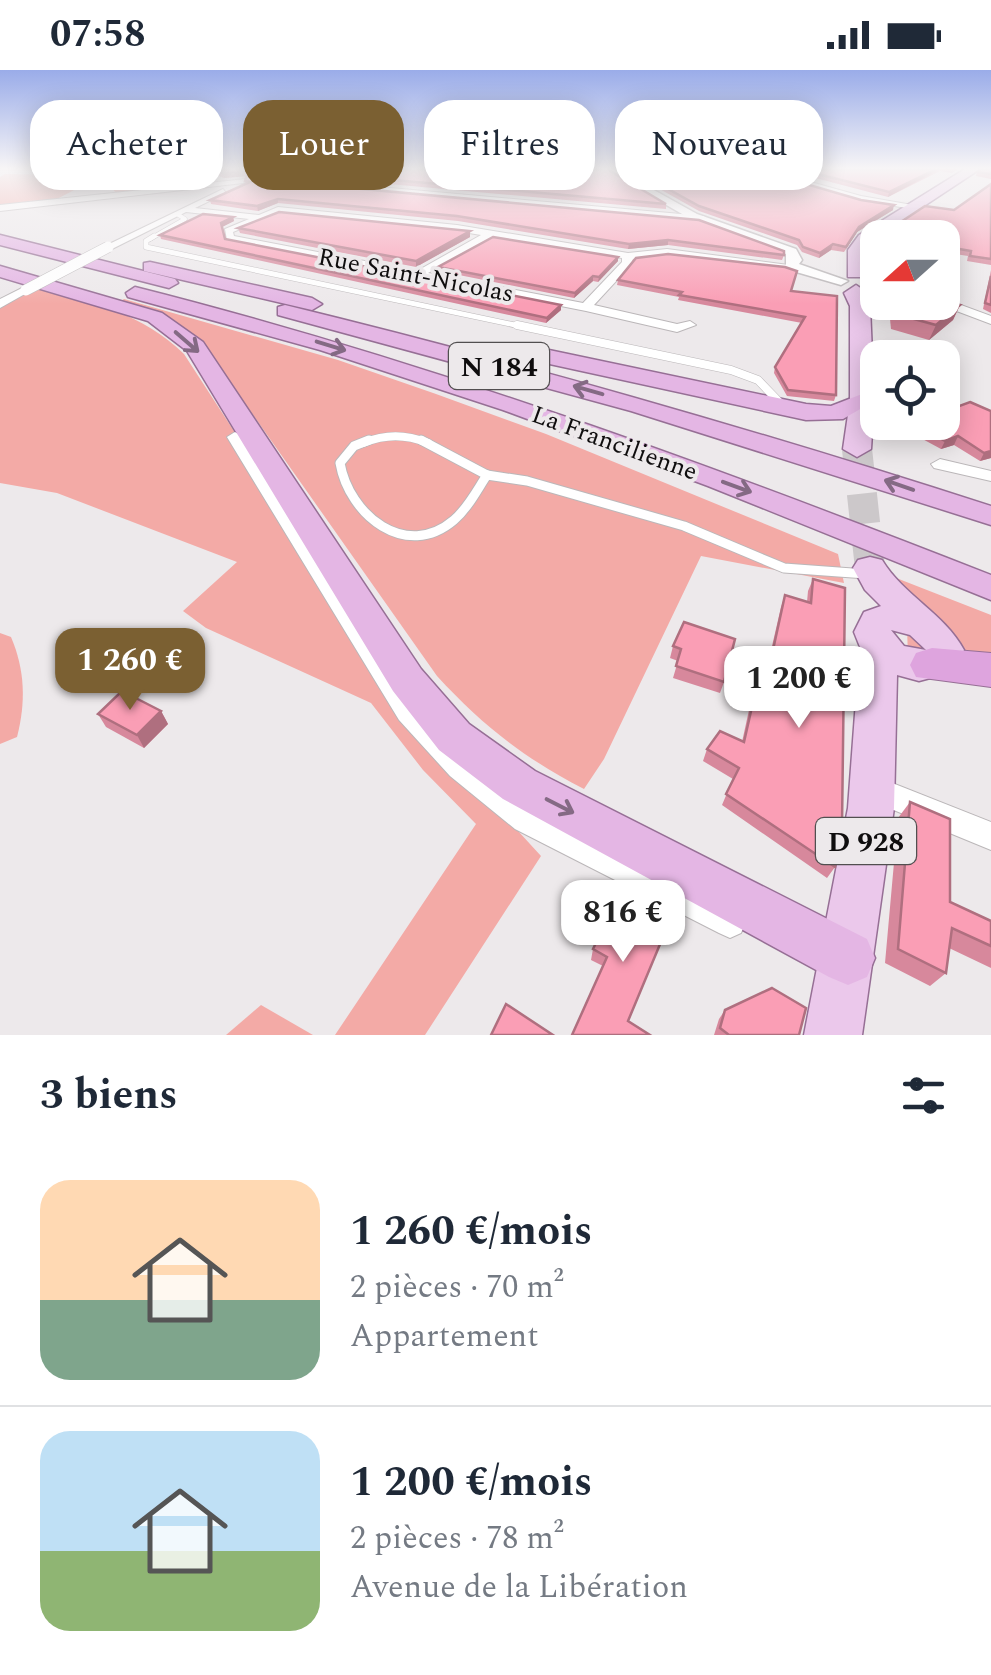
<!DOCTYPE html>
<html lang="fr">
<meta charset="utf-8">
<style>
:root{--surface:#fff;--page:#f6f6f7;--text:#1f2937;--muted:#747a83;--line:#e0e1e3;--accent:#7b6032}
body{margin:0;font-family:Spectral,serif;background:var(--page);color:var(--text);height:100vh;display:flex;flex-direction:column;font-size:38px;white-space:nowrap}
*{box-sizing:border-box;margin:0}
p{font-size:32px;color:var(--muted)}
.icon{flex:none;width:55px;height:55px;fill:none;stroke:currentColor;stroke-width:2;stroke-linecap:round;stroke-linejoin:round}
.map{position:relative;height:965px;overflow:hidden}
.drawer{display:flex;flex-direction:column;background:var(--surface);flex:1}
.drawer>*{flex:none}
.hud{position:absolute;left:30px;top:30px;width:932px;height:90px;display:flex;gap:20px}
.needle{width:65px;rotate:249deg}
.tools{position:absolute;left:860px;top:150px;display:grid;gap:20px}
.tools a{display:grid;place-items:center;width:100px;height:100px;border-radius:20px;background:var(--surface);box-shadow:0 5px 25px #0003;font-size:50px}
.price{position:absolute;translate:-50% -85px;padding:0 22px;border-radius:20px;background:#fff;color:#222;font-size:32px;line-height:65px;filter:drop-shadow(0 2px 5px #0008)}
.price::after{content:'';position:absolute;left:50%;top:60px;width:30px;height:22px;margin-left:-15px;background:inherit;clip-path:polygon(0 0,100% 0,50% 100%)}
.price.on{background:var(--accent);color:#fff}
ul{padding:0;list-style:none}
li{display:flex;align-items:center;gap:30px;height:250px;padding:0 40px}
li+li{border-top:2px solid var(--line)}
li span{display:grid;place-items:center;flex:none;width:280px;height:200px;border-radius:30px;color:#555}
li>.icon{margin-inline-start:auto}
span .icon{width:120px;height:120px;fill:#fffc;stroke-width:1}
li b{font-size:42px}
h2{display:flex;justify-content:space-between;align-items:center;height:120px;padding:0 40px;font-size:42px}
.pill{padding:0 35px;border-radius:30px;background:var(--surface);box-shadow:0 5px 25px #0003;font-size:35px;line-height:90px}
.pill.on{background:var(--accent);color:#fff}
.status{display:flex;justify-content:space-between;align-items:center;height:70px;padding:0 50px;background:var(--surface);direction:ltr}
.status svg{height:28px;fill:currentColor}
.map>svg:first-child{display:block}
</style>
<div class="status"><b>07:58</b><svg viewBox="0 0 49 12"><path d="M0 12V9h3v3zM5 12V6h3v6zM10 12V3h3v9zM15 12V0h3v12zM26 1h20v11H26zM47 4h2v5h-2z"/></svg></div>
<div class="map">
<svg width="991" height="965" viewBox="0 0 991 965">
<rect width="100%" height="100%" fill="#ede9eb"/>
<g fill="#f3aaa6">
<polygon points="91,99 106,99 153,122 118,125 101,106 55,130 0,137 0,107 5,104 66,105"/>
<path d="M39,216C93,232 143,244 184,284L278,429L497,738L541,786L425,965H335L476,754L423,700L371,633L206,558L183,541L237,492L57,423L0,413V238Z"/>
<path d="M124,229L338,290L436,324L546,364L838,484L844,513L701,486L604,689L584,719C524,688 482,655 437,606L227,308L144,238L121,231Z"/>
<polygon points="886,504 991,545 991,593 908,588 906,526"/>
<path d="M0,563L11,567C25,600 26,632 17,667L0,674Z"/>
<polygon points="261,935 313,965 226,965"/>
</g>
<g fill="none" stroke-linecap="round" stroke-linejoin="round">
<polyline stroke="#ccc8ca" stroke-width="30" stroke-dasharray="30 15" stroke-linecap="butt" points="857,379 870,498"/>
<defs>
<g id="service-far3">
<polyline points="265,99 274,103"/>
<polyline points="150,169 185,149 177,144"/>
</g>
<polyline id="service-far2" points="154,166 146,171 146,177 529,258"/>
<g id="service-far1">
<polyline points="517,255 731,300 758,310 784,337"/>
<path d="M363,373C386,364 405,364 428,373"/>
</g>
<g id="service">
<path d="M369,370L354,376L340,393C349,445 406,491 454,450C468,438 477,420 487,405"/>
<polyline points="421,370 487,405"/>
<polyline points="487,405 527,411 684,456 784,498 866,504"/>
</g>
<g id="minor">
<polygon points="751,99 764,99 861,126 918,136 914,139 861,131"/>
<polygon points="257,106 703,146 708,149 703,152 254,110"/>
<polygon points="246,109 243,113 0,141 0,135"/>
<path d="M223,119L226,123L195,138L259,145L278,137L457,155L628,183L667,179L796,196L791,199L667,185L633,189L631,195L594,235L677,254L690,251L696,255L677,262L586,241L227,170L225,159L249,149L186,142L112,179L103,177ZM279,143L457,161L481,165L417,201L234,166L233,162ZM492,167L622,188V192L583,233L428,203Z"/>
<polygon points="22,218 32,220 0,238 0,229"/>
<polygon points="942,228 991,246 991,254 938,234 942,232"/>
<polygon points="235,362 243,367 417,636 470,690 535,739 741,841 746,852 741,863 730,868 719,863 515,759 450,706 399,650 227,367"/>
<polygon points="940,389 991,401 991,411 934,398 931,394"/>
<polygon points="872,705 991,752 991,780 862,727 858,718 862,709"/>
</g>
<polygon id="tertiary" points="604,99 616,99 697,144 796,179 802,190 799,194 848,211 841,215 786,199 786,184 689,148"/>
<g id="primary">
<path d="M965,99H980L871,171C862,183 867,195 860,207H848V180L859,165Z"/>
<polygon points="856,215 865,221 863,224 870,236 874,331 871,379 857,387 843,379 850,331 850,236 844,223"/>
<path d="M870,487L882,490C904,526 944,543 964,580L953,602L919,611L897,605L894,738L862,965H804L848,738L860,577L854,562L864,542L881,536L865,520L853,498L858,490ZM891,560L910,565L926,580L904,576Z"/>
</g>
<g id="trunk">
<polygon points="0,165 175,209 178,213 169,218 0,175"/>
<polygon points="150,192 312,228 322,234 312,240 144,201 144,193"/>
<polygon points="0,196 162,243 203,272 421,599 469,654 535,701 867,869 875,888 867,907 848,915 829,907 503,729 439,680 393,621 187,281 148,251 0,207"/>
<path d="M135,217C428,291 710,395 991,505V530L708,416L503,340L320,280L128,227L126,223Z"/>
<path d="M285,235C523,293 758,361 991,436V455L631,341L278,245V237Z"/>
<polygon points="530,276 806,334 831,336 862,324 874,331 843,349 806,350 522,288 519,283"/>
</g>
<polygon id="motorway" points="932,578 991,583 991,617 916,607 910,595 916,583"/>
</defs>
<use href="#service-far3" stroke="#bbb7b9" stroke-width="5"/>
<use href="#service-far2" stroke="#bbb7b9" stroke-width="6"/>
<use href="#service-far1" stroke="#bbb7b9" stroke-width="9"/>
<use href="#service" stroke="#bbb7b9" stroke-width="11"/>
<use href="#minor" stroke="#bbb7b9" stroke-width="2"/>
<use href="#tertiary" stroke="#bbb7b9" stroke-width="3"/>
<use href="#primary" stroke="#966f95" stroke-width="3"/>
<use href="#trunk" stroke="#966f95" stroke-width="3"/>
<use href="#motorway" stroke="#966f95" stroke-width="2"/>
<use href="#service-far3" stroke="#fff" stroke-width="4"/>
<use href="#service-far2" stroke="#fff" stroke-width="5"/>
<use href="#service-far1" stroke="#fff" stroke-width="8"/>
<use href="#service" stroke="#fff" stroke-width="9"/>
<use href="#minor" fill="#fff" fill-rule="evenodd"/>
<use href="#tertiary" fill="#fff" fill-rule="evenodd"/>
<use href="#primary" fill="#ebc8eb" fill-rule="evenodd"/>
<use href="#trunk" fill="#e4b6e4" fill-rule="evenodd"/>
<use href="#motorway" fill="#dea4de" fill-rule="evenodd"/>
<defs>
<polyline id="minor-bridge" points="26,220 108,177"/>
</defs>
<use href="#minor-bridge" stroke="#bbb7b9" stroke-width="12" stroke-linecap="butt"/>
<use href="#minor-bridge" stroke="#fff" stroke-width="11"/>
</g>
<g fill="#d7889c">
<polygon points="202,99 260,99 252,108 784,185 782,190 668,175 628,179 458,151 278,133 258,141 211,134 210,130 246,114 246,106 224,108"/>
<polygon points="278,99 607,99 666,134 666,139 279,104"/>
<polygon points="624,99 754,99 893,140 857,162 844,182 831,180 819,188 802,182 797,175 699,141"/>
<polygon points="781,99 958,99 952,103 940,101 888,127"/>
<polygon points="991,99 991,109 976,106 977,102"/>
<polygon points="991,114 991,195 967,191 968,186 942,182 942,168 878,168 878,194 868,193 875,169 925,136 954,140"/>
<polygon points="233,147 234,151 222,157 225,169 561,240 546,253 161,169 160,165"/>
<polygon points="238,158 470,167 416,197 240,163"/>
<polygon points="618,191 598,212 593,211 574,228 439,201 438,197"/>
<polygon points="991,200 991,243 983,239"/>
<polygon points="618,210 791,221 837,226 836,325 834,331 787,326 774,303 775,297 802,253 678,230 679,227 617,215"/>
<polygon points="891,232 942,232 960,235 953,250 929,270 891,259 889,239"/>
<polygon points="946,341 991,341 991,388 980,391 954,375 941,379 891,352 942,352"/>
<polygon points="813,509 835,797 827,808 722,735 733,709 703,691 707,679 742,672 749,640 754,628 798,643 799,611 766,602 781,537 785,525 807,532 808,521"/>
<polygon points="684,552 724,612 720,623 673,608 678,591 670,588 673,576"/>
<polygon points="161,641 168,654 144,678 106,657 98,644"/>
<polygon points="910,732 950,832 991,851 991,898 949,878 946,903 930,916 885,893 898,748"/>
<polygon points="673,843 572,965 603,896 591,890 593,879"/>
<polygon points="725,940 799,965 714,965 719,949"/>
</g>
<g fill="#af6f7f">
<polygon points="936,99 940,99 888,127 889,122"/>
<polygon points="247,102 248,106 224,108 223,103"/>
<polygon points="278,129 278,133 258,141 257,136"/>
<polygon points="894,135 893,140 857,162 844,182 859,157"/>
<polygon points="233,147 234,151 222,157 221,153"/>
<polygon points="470,161 470,167 416,197 416,191"/>
<polygon points="668,170 668,175 628,179 629,174"/>
<polygon points="833,174 831,180 819,188 820,183"/>
<polygon points="618,187 618,191 598,212 599,207"/>
<polygon points="593,206 593,211 574,228 575,223"/>
<polygon points="561,235 561,240 546,253 547,248"/>
<polygon points="960,235 953,250 929,270 936,255"/>
<polygon points="958,366 954,375 941,379 945,371"/>
<polygon points="991,381 991,388 980,391 984,383"/>
<polygon points="161,641 168,654 144,678 137,665"/>
</g>
<g fill="#fa9eb5" stroke="#af6f7f" stroke-width="2.5">
<polygon points="212,99 255,99 249,106 253,109 699,150 784,181 784,185 668,170 629,174 457,146 278,129 257,136 210,130 250,112 245,111 247,102 223,103"/>
<polygon points="278,99 607,99 666,134 279,100"/>
<polygon points="632,99 754,99 861,130 894,135 859,157 846,177 833,174 820,183 803,177 799,170 699,136"/>
<polygon points="798,99 936,99 889,122"/>
<polygon points="981,99 991,99 991,104 977,102"/>
<polygon points="991,114 991,189 970,186 971,181 942,176 942,168 878,168 878,189 870,187 875,169 925,136 954,140"/>
<polygon points="279,142 470,161 416,191 238,158"/>
<polygon points="203,144 233,147 221,153 225,169 561,235 547,248 160,165"/>
<polygon points="493,167 618,187 599,207 593,206 575,223 438,197"/>
<polygon points="668,184 785,197 797,201 791,221 837,226 836,325 788,320 775,297 805,247 679,225 682,222 618,210 636,188"/>
<polygon points="991,206 991,235 985,233"/>
<polygon points="895,232 942,232 960,235 936,255 896,244"/>
<polygon points="970,332 991,341 991,381 984,383 958,366 945,371 909,352 942,352 942,340 946,341"/>
<polygon points="813,509 845,518 842,756 835,797 726,724 739,698 707,679 720,661 744,672 754,628 804,645 804,598 771,589 785,525 811,533"/>
<polygon points="684,552 735,569 724,612 676,596 681,579 673,576"/>
<polygon points="122,621 161,641 137,665 98,644"/>
<polygon points="910,732 950,749 950,832 991,851 991,876 952,858 946,903 898,879"/>
<polygon points="623,818 673,843 628,951 650,965 572,965 607,887 593,879"/>
<polygon points="772,918 806,938 799,965 729,965 720,958 725,940"/>
<polygon points="506,934 553,965 491,965"/>
</g>
<defs><path id="oneway-shaft" d="M-6 0H5M1.5-3L5.5 0L1.5 3" fill="none" stroke-width="1.6" stroke-linecap="round" stroke-linejoin="round" transform="scale(2.5)"/></defs>
<g stroke="#846a84">
<use href="#oneway-shaft" transform="translate(187 272) rotate(41)"/>
<use href="#oneway-shaft" transform="translate(331 276) rotate(17)"/>
<use href="#oneway-shaft" transform="translate(588 320) rotate(-164)"/>
<use href="#oneway-shaft" transform="translate(899 415) rotate(-161)"/>
<use href="#oneway-shaft" transform="translate(737 417) rotate(20)"/>
<use href="#oneway-shaft" transform="translate(560 736) rotate(27)"/>
</g>
<linearGradient id="sky" x2="0" y2="1"><stop stop-color="#9aace9"/><stop offset="0.42" stop-color="#f7f5f6"/><stop offset="1" stop-color="#f7f5f6" stop-opacity="0"/></linearGradient>
<rect width="991" height="234" fill="url(#sky)"/>
<g text-anchor="middle" stroke-width="8" stroke-linejoin="round" paint-order="stroke">
<g font-size="25" fill="#0f0d0e" stroke="#ede9eb">
<text transform="translate(416 204) rotate(11)" y="9">Rue Saint-Nicolas</text>
<text transform="translate(615 372) rotate(20)" y="9">La Francilienne</text>
</g>
<g fill="#ede9eb" stroke="#524f50" stroke-width="2.5">
<rect x="449" y="273" width="100" height="46" rx="8"/>
<rect x="816" y="748" width="100" height="46" rx="8"/>
</g>
<g font-size="28" font-weight="bold" fill="#0f0d0e">
<text x="499" y="306">N 184</text>
<text x="866" y="781">D 928</text>
</g>
</g>
</svg>
<div class="tools">
<a><svg class="needle" viewBox="-14 -14 28 28"><path d="M0-13l5 13h-10z" fill="#e53935"/><path d="M0 13l5-13h-10z" fill="#747a83"/></svg></a>
<a><svg class="icon" aria-label="locate" viewBox="0 0 24 24"><circle cx="12" cy="12" r="6"/><path d="M12 2v4M12 18v4M2 12h4M18 12h4"/></svg></a>
</div>
<b class="price on" style="left:130px;top:643px">1 260 €</b>
<b class="price" style="left:799px;top:661px">1 200 €</b>
<b class="price" style="left:623px;top:895px">816 €</b>
<div class="hud">
<a class="pill">Acheter</a>
<a class="pill on">Louer</a>
<a class="pill">Filtres</a>
<a class="pill">Nouveau</a>
</div>
</div>
<section class="drawer">
<h2>3 biens<svg class="icon" aria-label="filters" viewBox="0 0 24 24"><path d="M4 7h16M4 17h16"/><circle cx="9" cy="7" r="2"/><circle cx="15" cy="17" r="2"/></svg></h2>
<ul>
<li><span style="background:linear-gradient(#ffd9b3 60%,#7fa58c 0)"><svg class="icon" aria-label="home" viewBox="0 0 24 24"><path d="M3 11l9-7 9 7M6 9v11h12V9"/></svg></span><div><b>1 260 €/mois</b><p>2 pièces · 70 m²</p><p>Appartement</p></div></li>
<li><span style="background:linear-gradient(#bfe0f5 60%,#8fb573 0)"><svg class="icon" aria-label="home" viewBox="0 0 24 24"><path d="M3 11l9-7 9 7M6 9v11h12V9"/></svg></span><div><b>1 200 €/mois</b><p>2 pièces · 78 m²</p><p>Avenue de la Libération</p></div></li>
</ul>
</section>
